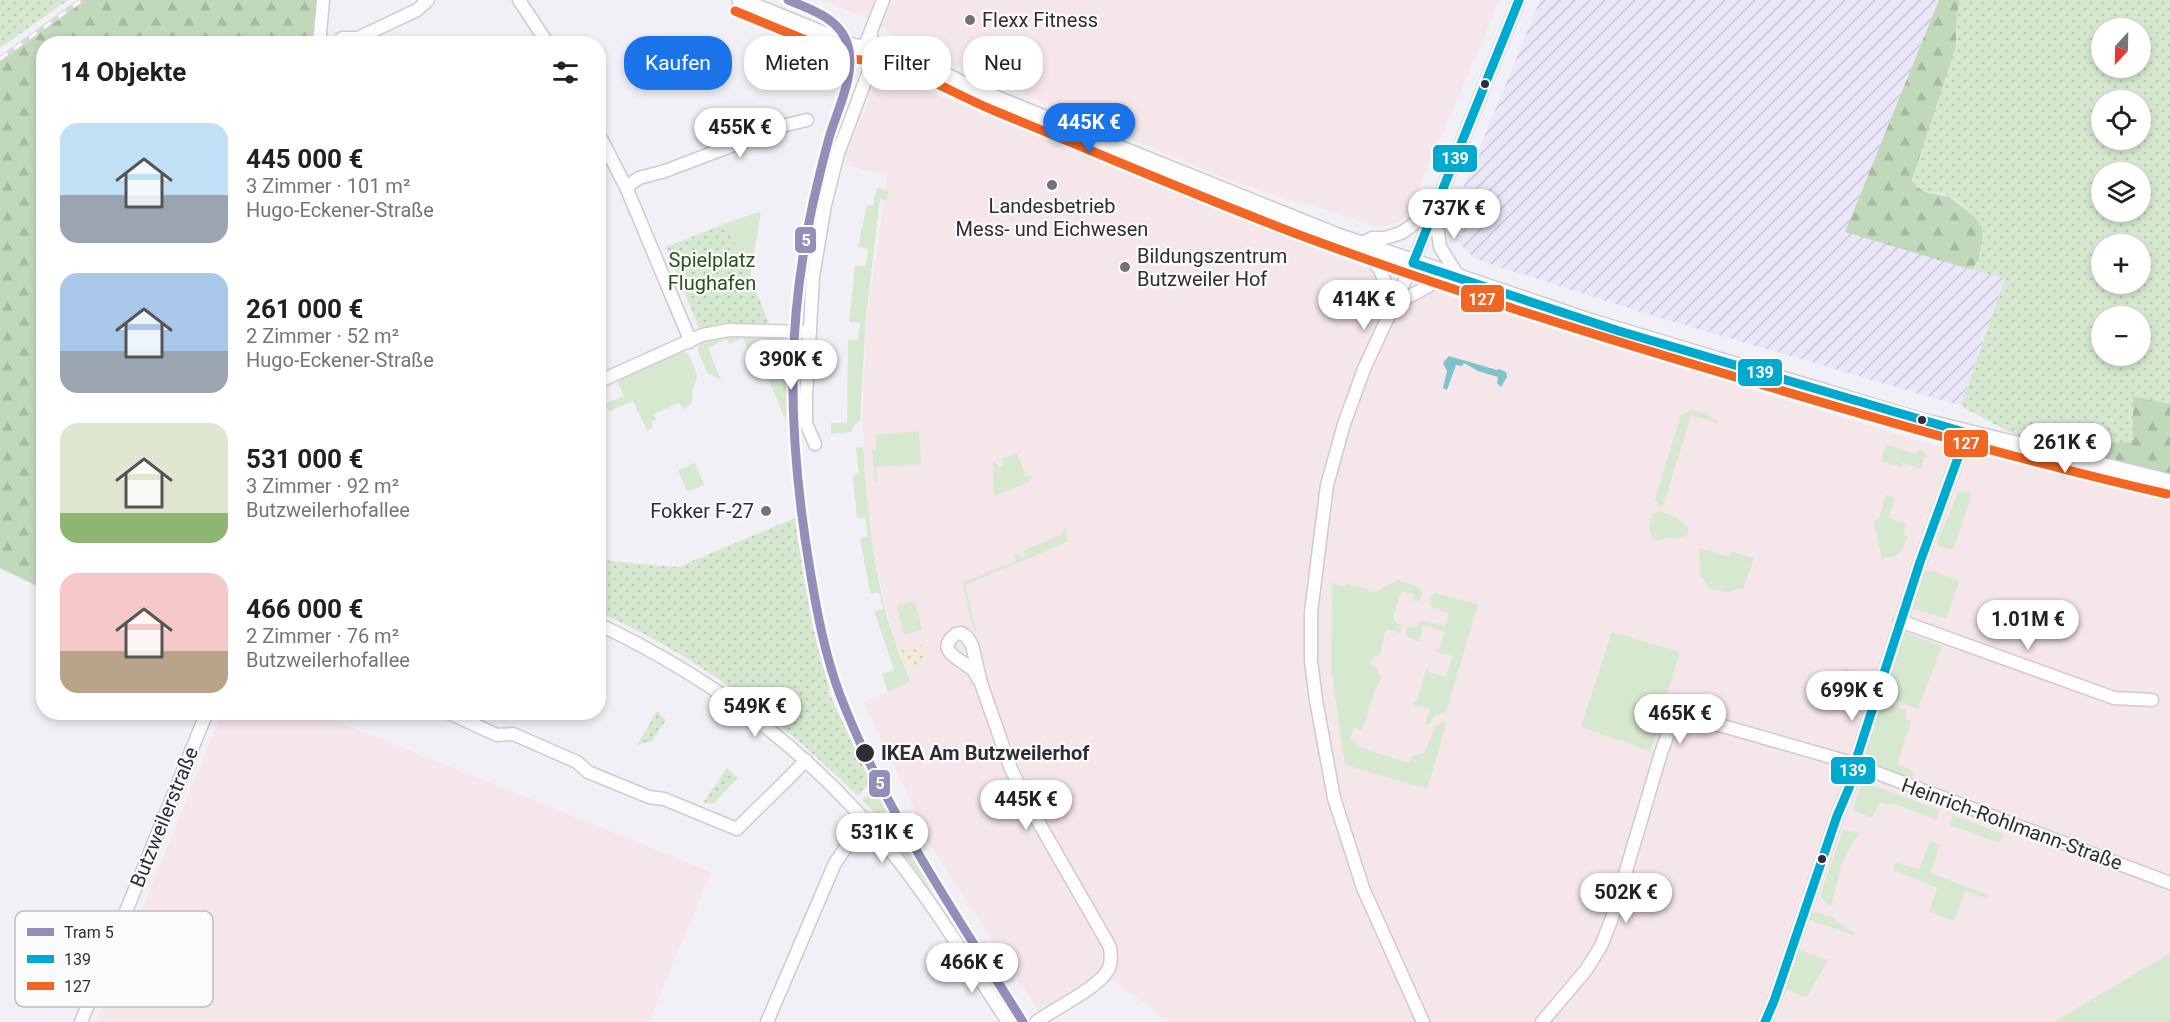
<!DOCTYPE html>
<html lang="de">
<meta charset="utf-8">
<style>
:root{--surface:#fff;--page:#f6f6f6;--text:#202124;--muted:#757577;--accent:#1a73e8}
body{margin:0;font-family:Roboto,sans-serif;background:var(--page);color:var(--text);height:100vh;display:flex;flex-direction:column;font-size:22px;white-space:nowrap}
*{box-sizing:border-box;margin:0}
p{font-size:20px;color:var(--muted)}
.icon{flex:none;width:33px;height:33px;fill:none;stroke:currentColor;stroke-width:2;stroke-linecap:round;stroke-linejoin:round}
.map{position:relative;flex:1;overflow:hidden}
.details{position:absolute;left:36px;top:36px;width:570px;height:684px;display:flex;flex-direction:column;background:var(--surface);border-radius:24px;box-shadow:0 3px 9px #0003}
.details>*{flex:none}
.hud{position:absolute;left:624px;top:36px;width:570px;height:54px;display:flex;gap:12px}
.needle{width:39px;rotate:202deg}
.fabs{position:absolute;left:2091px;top:18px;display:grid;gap:12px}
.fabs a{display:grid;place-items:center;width:60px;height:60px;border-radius:50%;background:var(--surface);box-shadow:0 3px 9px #0003;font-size:30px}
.price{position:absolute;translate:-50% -51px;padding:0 14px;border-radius:21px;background:#fff;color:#222;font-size:20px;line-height:39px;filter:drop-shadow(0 2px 3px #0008)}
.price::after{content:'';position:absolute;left:50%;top:36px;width:18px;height:14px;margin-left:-9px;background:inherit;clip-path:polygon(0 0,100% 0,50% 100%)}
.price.current{background:var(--accent);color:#fff}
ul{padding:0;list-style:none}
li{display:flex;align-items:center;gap:18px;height:150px;padding:0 24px}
li span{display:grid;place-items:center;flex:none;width:168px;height:120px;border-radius:18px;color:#555}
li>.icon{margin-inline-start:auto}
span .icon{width:72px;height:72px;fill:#fffc;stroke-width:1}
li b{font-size:26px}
h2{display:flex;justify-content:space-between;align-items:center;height:72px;padding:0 24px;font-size:26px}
.tag{padding:0 21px;border-radius:24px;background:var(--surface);box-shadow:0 3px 9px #0003;font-size:21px;line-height:54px}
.tag.current{background:var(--accent);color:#fff}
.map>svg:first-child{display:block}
</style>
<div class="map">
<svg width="2170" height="1022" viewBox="0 0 2170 1022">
<defs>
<pattern id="industrial-furrows" width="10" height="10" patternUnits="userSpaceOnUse" patternTransform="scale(1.5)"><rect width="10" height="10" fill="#ebe7f8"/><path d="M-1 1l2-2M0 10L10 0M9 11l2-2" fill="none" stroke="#cac6d5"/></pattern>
<pattern id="forest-firs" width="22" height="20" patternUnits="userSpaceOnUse" patternTransform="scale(1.5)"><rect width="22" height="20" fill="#c1d9bb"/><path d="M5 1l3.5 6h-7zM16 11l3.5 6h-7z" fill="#a6baa2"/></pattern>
<pattern id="sand-dots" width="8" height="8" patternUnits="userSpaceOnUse" patternTransform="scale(1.5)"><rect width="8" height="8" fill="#f0ead8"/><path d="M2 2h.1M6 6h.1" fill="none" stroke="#cec9ba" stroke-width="1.8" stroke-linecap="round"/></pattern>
<pattern id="park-dots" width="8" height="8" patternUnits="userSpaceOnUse" patternTransform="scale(1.5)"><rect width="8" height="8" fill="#d6e9d0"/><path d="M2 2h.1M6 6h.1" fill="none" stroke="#b8c8b3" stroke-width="1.8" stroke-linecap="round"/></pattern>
</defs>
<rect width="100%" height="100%" fill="#f1f0f6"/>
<g fill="#f5e6e9">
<polygon points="821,0 1500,0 1411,207 1400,222 1383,227 1372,226 1324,209 1280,197 1223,177 922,52 866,18"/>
<polygon points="888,75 1356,264 1458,299 1923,442 2170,500 2170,953 2054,1022 1170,1022 1113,980 1046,1022 922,833 913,806 863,702 912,681 894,641 879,577 870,527 862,424 867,318 887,176 847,165 844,156 865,111 875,80"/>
<polygon points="222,713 316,713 711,872 649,1022 96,1022"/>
</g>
<polygon fill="url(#industrial-furrows)" points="1540,0 1939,0 1845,232 2005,278 1961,406 1644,313 1487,263 1473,257 1463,247 1459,241 1462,234 1458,221 1457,210 1462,191"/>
<g fill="#d6e9d0">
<polygon points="877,187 889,192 886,200 880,199 866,318 860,420 854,426 852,432 831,434 831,423 847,423 848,340 858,340 860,323 849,322 855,265 866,266 868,249 858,247 866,209 868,205 873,206"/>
<polygon points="761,211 750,278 727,223"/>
<polygon points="730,336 782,339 785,342 783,366 787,374 787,423 756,351 749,353 743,338 729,344 727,339 708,348 721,380 707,373 698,351 699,344"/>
<path d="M682,351L689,355L697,375C697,380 694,384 693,389C692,400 694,404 683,409L679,403L654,414L656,420L652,422L653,427L647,430L633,401L609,411L605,404L624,396L618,383L620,377Z"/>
<polygon points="1689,410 1706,413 1718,422 1718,424 1691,415 1663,507 1659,506 1655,500 1679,421 1681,415"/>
<polygon points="919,431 921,464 876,467 877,482 875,482 872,450 876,450 876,435"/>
<polygon points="1886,444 1915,454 1920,449 1928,456 1923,459 1923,469 1902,463 1901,467 1881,461"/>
<path d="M863,447C869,526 876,609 911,681L888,692L882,674L894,670L874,611L883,609L879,593H870L860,538L868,536L865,518H857L853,478L854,475L859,474L856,448Z"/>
<polygon points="1023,450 1017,454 1026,477 1033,475 1028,483 994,496 993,463 996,461 999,468 1004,465 1002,459"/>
<polygon points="695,463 704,485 687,492 678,470"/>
<polygon points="1962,491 1972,493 1953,550 1939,546 1937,542 1958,493"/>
<path d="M1886,495L1895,497L1889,518L1907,524L1903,533L1908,537C1899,554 1902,556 1881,559C1881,545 1875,534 1874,520L1879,519Z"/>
<path d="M1660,511L1676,517L1688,528L1687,536L1654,540C1648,530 1649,524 1653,514Z"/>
<polygon points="1066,526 1067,542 965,585 977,634 974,631 963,588 965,579 966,581 1016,561 1014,551 1019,560 1017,550 1021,559 1025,557 1023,551 1061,535"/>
<polygon points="1699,548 1730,557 1732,551 1754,559 1743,588 1728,592 1710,589 1700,575"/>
<polygon points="1925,571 1934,571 1959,581 1946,619 1912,608 1916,592"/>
<polygon points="1398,580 1417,586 1422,591 1421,598 1417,602 1412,601 1414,595 1401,591 1393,617 1396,623 1402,625 1400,633 1386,629 1379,657 1376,656 1370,660 1371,666 1374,666 1379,669 1378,672 1382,678 1376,687 1362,730 1354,728 1350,739 1356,741 1355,746 1409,763 1412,756 1424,753 1436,726 1442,722 1446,724 1427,789 1345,765 1331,668 1332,583 1346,587 1348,584 1375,592"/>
<polygon points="1435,593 1478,604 1446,712 1434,716 1429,725 1425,724 1430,709 1413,705 1413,702 1416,702 1418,698 1426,669 1429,669 1429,672 1446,677 1453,656 1436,652 1436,649 1439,649 1445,632 1423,625 1419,642 1405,635 1407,627 1417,627 1421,620 1445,626 1449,613 1432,607 1430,603 1431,596"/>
<polygon points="915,601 922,630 904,635 897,606"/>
<polygon points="1612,632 1680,652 1665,701 1667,708 1650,751 1581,727"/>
<polygon points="1904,632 1942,646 1918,709 1882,695"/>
<polygon points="1843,668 1864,674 1859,700 1833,693"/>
<polygon points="1879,700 1906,711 1906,719 1911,721 1897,764 1914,772 1912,778 1870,763 1867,761 1864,755"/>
<polygon points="1866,783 1940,810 1936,820 1892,803 1890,806 1880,802 1872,818 1854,811 1853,808 1861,786"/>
<polygon points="876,786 886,803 883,805 886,811 879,815 876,814 862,800"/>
<polygon points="891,814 1007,1001 1004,1002 936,896 878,821"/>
<polygon points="1953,815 2003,834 1999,843 1950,825"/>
<path d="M1843,830L1860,833C1842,853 1837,881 1832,906L1828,905L1820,896Z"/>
<polygon points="1930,841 1940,845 1930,873 1989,895 1987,899 1965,891 1954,921 1929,912 1937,888 1893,870 1896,862 1919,870"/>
<polygon points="1817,912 1835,918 1835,921 1855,933 1854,935 1807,919 1809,914"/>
<polygon points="1797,949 1828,960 1806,998 1784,988"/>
<polygon points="2170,953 2170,1022 2054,1022"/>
</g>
<g fill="url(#forest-firs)">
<polygon points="78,0 318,0 311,43 44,44 43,589 0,568 0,57"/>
<polygon points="1939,0 1960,0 1957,15 1956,47 1912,180 1925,192 1950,197 1975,217 1982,227 1983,237 1979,259 1974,267 1969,269 1845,232"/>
<polygon points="2133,396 2170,404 2170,475 2096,457 2050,443 2133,442"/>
</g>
<polygon fill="url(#sand-dots)" points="922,645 925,658 919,663 919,668 914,669 912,663 905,665 899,650"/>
<g fill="url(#park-dots)" fill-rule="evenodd">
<polygon points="0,0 68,0 0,48"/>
<path d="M1960,0H2170V404L2133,396V442L2050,443L2024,440L1961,406L2005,278L1969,269C1977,266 1980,259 1981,251C1982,243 1985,235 1982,228C1979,219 1957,199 1949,196C1935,191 1920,196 1912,180L1956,47L1957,15ZM2102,28H2140V68H2102ZM2102,100H2140V140H2102ZM2102,172H2140V212H2102ZM2102,244H2140V284H2102ZM2102,316H2140V356H2102Z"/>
<polygon points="727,223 770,325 736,323 702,328 698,326 666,247"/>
<path d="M795,518L812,622L830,686L829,693L870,780L869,784L858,796C780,720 699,656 599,612V560L678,567Z"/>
<polygon points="657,711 666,720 652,741 637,745"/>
<polygon points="727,768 738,778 713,804 703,803"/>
</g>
<polygon fill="#7cc3cb" points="1449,356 1497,370 1499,369 1506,372 1507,377 1501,387 1497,383 1498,377 1478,371 1464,363 1462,366 1456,365 1447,390 1443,388 1447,371 1443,363"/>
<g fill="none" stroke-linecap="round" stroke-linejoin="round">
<defs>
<g id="minor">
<polyline points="519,0 548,44"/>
<polyline points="342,38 358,38 417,10 428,0"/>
<polyline points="867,41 883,0"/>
<polyline points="319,44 323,0"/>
<polyline points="598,133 626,187 688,335 689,342"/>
<polyline points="626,187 639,178 665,171 786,125 807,120"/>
<path d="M1392,306C1383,274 1382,269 1360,244L1372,238H1385L1401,233L1434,210"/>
<polyline points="1392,306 1434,283 1459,277 1440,247 1435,211"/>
<polyline points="598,382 702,335 729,330 810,332"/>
<polyline points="815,444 806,423 806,396 813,277 825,205 838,153 874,58 871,35"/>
<polyline points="1900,621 2114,698 2152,700"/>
<path d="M598,624C715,679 818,758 898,860C938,911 972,968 1008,1022"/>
<path d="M981,683C978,679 976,674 973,670C963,660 933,651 956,634L961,633L967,637L972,645L981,683L1011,769L1031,809L1110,947C1111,955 1112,963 1108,970C1097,989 1055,1008 1036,1022"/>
<path d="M447,712L497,735L513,734L577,762L588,772L649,797L664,799L737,829C760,805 784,784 806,760"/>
<polyline points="81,1022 207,712"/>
<polyline points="767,1022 835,863 854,836 867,823"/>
<polyline points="1423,1022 1363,888 1334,798 1316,700 1311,661 1311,612 1327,485 1344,424 1364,369 1413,263 1519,0"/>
<polyline points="1542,1022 1586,970 1601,946 1612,918 1661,753 1668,734 1673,728 1680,723 1698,720 1730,728 1845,761 2170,883"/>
<polyline points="1765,1022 1774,1001 1837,816 1849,788 1854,766 1920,562 1967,433"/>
</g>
<g id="major">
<polyline points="740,0 855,47 893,67 958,87"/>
<path d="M855,47C900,48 936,72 975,90L1335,235L1589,321L1922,421L2170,482"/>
</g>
</defs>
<use href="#minor" stroke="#cccad3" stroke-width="15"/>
<use href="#major" stroke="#cccad3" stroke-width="18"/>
<use href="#minor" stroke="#fdfdfe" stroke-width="12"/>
<use href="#major" stroke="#fdfdfe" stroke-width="15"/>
<defs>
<polyline id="rail" points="0,59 82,0"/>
</defs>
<use href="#rail" stroke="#d7d6d8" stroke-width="5"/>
<use href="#rail" stroke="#fbfbfb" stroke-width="3" stroke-dasharray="9" stroke-linecap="butt"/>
<defs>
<g id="bus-1">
<polyline points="1519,0 1413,263 1619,331 1967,433"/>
<polyline points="1765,1022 1774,1001 1837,816 1849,788 1854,766 1920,562 1967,433"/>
</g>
<path id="bus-2" d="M735,11L852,59C863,60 875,61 886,64C924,74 958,96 995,111C1098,153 1201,198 1305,237C1456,293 1609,340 1763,385C1897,425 2031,463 2167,494"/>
</defs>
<use href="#bus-1" stroke="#fbfbfb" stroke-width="14"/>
<use href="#bus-2" stroke="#fbfbfb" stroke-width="14"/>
<use href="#bus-1" stroke="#00a9ce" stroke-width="9"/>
<use href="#bus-2" stroke="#f26522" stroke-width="9"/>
<defs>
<path id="tram-1" d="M788,0C811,9 841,19 848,46C856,75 837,110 829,138C823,160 818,181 813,203C801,258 794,314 793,370C792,437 799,504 810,570C817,613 825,655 840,695C885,812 957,916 1023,1022"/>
</defs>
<use href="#tram-1" stroke="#fbfbfb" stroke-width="14"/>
<use href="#tram-1" stroke="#948fb8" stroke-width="9"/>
</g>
<g fill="#73717b" stroke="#fbfbfb" stroke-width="2">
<circle cx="970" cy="20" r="6"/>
<circle cx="1052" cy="185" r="6"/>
<circle cx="1125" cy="267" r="6"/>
<circle cx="766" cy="511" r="6"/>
</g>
<g fill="#2f2c39" stroke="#fbfbfb" stroke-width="2">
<circle cx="1485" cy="84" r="5"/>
<circle cx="1922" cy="420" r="5"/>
<circle cx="865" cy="753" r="10"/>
<circle cx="1822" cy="859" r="5"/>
</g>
<g text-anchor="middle" stroke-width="4.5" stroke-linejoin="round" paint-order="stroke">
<g font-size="20" fill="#2f2c39" stroke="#fbfbfb" text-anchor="start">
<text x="982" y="27">Flexx Fitness</text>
<text x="1052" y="213" text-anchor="middle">Landesbetrieb<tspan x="1052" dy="23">Mess- und Eichwesen</tspan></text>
<text x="1137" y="263">Bildungszentrum<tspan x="1137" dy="23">Butzweiler Hof</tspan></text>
<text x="754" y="518" text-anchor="end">Fokker F-27</text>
</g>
<g font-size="20" fill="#2a5317" stroke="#fbfbfb">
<text x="712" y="267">Spielplatz<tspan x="712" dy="23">Flughafen</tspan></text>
</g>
<g font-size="20" font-weight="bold" fill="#2f2c39" stroke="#fbfbfb" text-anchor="start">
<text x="881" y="760">IKEA Am Butzweilerhof</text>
</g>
<g font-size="20" fill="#2f2c39" stroke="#fbfbfb">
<text transform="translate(164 817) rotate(-68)" y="7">Butzweilerstraße</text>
<text transform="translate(2012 824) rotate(20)" y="7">Heinrich-Rohlmann-Straße</text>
</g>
</g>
<rect x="15" y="911" width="198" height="96" rx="9" fill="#fbfbfb" stroke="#bebdc1" stroke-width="1.5"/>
<rect x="27" y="928" width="27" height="8" fill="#948fb8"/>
<rect x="27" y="955" width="27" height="8" fill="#00a9ce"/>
<rect x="27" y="982" width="27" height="8" fill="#f26522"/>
<g font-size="16" fill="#2f2c39">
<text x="64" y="938">Tram 5</text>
<text x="64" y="965">139</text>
<text x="64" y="992">127</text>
</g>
<g stroke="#fbfbfb" stroke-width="2">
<rect x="1432" y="144" width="46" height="29" rx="6" fill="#00a9ce"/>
<rect x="794" y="226" width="23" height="28" rx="6" fill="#948fb8"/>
<rect x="1460" y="284" width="45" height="29" rx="6" fill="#f26522"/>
<rect x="1737" y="358" width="46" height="29" rx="6" fill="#00a9ce"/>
<rect x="1943" y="429" width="46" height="29" rx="6" fill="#f26522"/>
<rect x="1830" y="756" width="46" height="29" rx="6" fill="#00a9ce"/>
<rect x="868" y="769" width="23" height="29" rx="6" fill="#948fb8"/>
</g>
<g font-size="16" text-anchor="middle" font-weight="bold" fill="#fff">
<text x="1455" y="164">139</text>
<text x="806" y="246">5</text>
<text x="1482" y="305">127</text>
<text x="1760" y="378">139</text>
<text x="1966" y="449">127</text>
<text x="1853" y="776">139</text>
<text x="880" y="789">5</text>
</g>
</svg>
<div class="fabs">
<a><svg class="needle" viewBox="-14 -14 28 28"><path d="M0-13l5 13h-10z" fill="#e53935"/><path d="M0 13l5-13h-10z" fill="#757577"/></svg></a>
<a><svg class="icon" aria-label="locate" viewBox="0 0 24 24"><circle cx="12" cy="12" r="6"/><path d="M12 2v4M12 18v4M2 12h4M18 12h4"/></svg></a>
<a><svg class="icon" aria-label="layers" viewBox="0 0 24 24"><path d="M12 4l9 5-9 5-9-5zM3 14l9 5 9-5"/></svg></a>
<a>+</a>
<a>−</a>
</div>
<b class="price current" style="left:1089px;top:154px">445K €</b>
<b class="price" style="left:740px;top:159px">455K €</b>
<b class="price" style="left:1454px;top:240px">737K €</b>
<b class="price" style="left:1364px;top:331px">414K €</b>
<b class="price" style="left:791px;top:391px">390K €</b>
<b class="price" style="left:2065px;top:474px">261K €</b>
<b class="price" style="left:2028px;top:651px">1.01M €</b>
<b class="price" style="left:1852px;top:722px">699K €</b>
<b class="price" style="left:755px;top:738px">549K €</b>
<b class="price" style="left:1680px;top:745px">465K €</b>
<b class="price" style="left:1026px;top:831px">445K €</b>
<b class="price" style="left:882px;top:864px">531K €</b>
<b class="price" style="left:1626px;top:924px">502K €</b>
<b class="price" style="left:972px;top:994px">466K €</b>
<div class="hud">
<a class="tag current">Kaufen</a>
<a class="tag">Mieten</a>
<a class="tag">Filter</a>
<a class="tag">Neu</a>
</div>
<section class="details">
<h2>14 Objekte<svg class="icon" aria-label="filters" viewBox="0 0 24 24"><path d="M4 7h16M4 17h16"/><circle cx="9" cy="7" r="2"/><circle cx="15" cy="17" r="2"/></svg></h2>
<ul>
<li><span style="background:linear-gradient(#bfe0f5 60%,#9aa5b1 0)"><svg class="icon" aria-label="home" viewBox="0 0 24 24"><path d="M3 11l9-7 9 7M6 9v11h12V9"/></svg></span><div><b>445 000 €</b><p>3 Zimmer · 101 m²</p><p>Hugo-Eckener-Straße</p></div></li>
<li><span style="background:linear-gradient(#a9c7e8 65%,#9aa5b1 0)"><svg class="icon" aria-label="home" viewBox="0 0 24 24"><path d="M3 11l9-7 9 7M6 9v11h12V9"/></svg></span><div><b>261 000 €</b><p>2 Zimmer · 52 m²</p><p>Hugo-Eckener-Straße</p></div></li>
<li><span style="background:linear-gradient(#dfe7d0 75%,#8fb573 0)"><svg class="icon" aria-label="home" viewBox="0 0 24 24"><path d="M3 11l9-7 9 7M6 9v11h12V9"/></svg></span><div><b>531 000 €</b><p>3 Zimmer · 92 m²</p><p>Butzweilerhofallee</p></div></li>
<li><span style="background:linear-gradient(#f6c9c9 65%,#b9a48a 0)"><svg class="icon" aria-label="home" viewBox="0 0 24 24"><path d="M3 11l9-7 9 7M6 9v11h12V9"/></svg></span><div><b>466 000 €</b><p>2 Zimmer · 76 m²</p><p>Butzweilerhofallee</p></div></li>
</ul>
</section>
</div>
